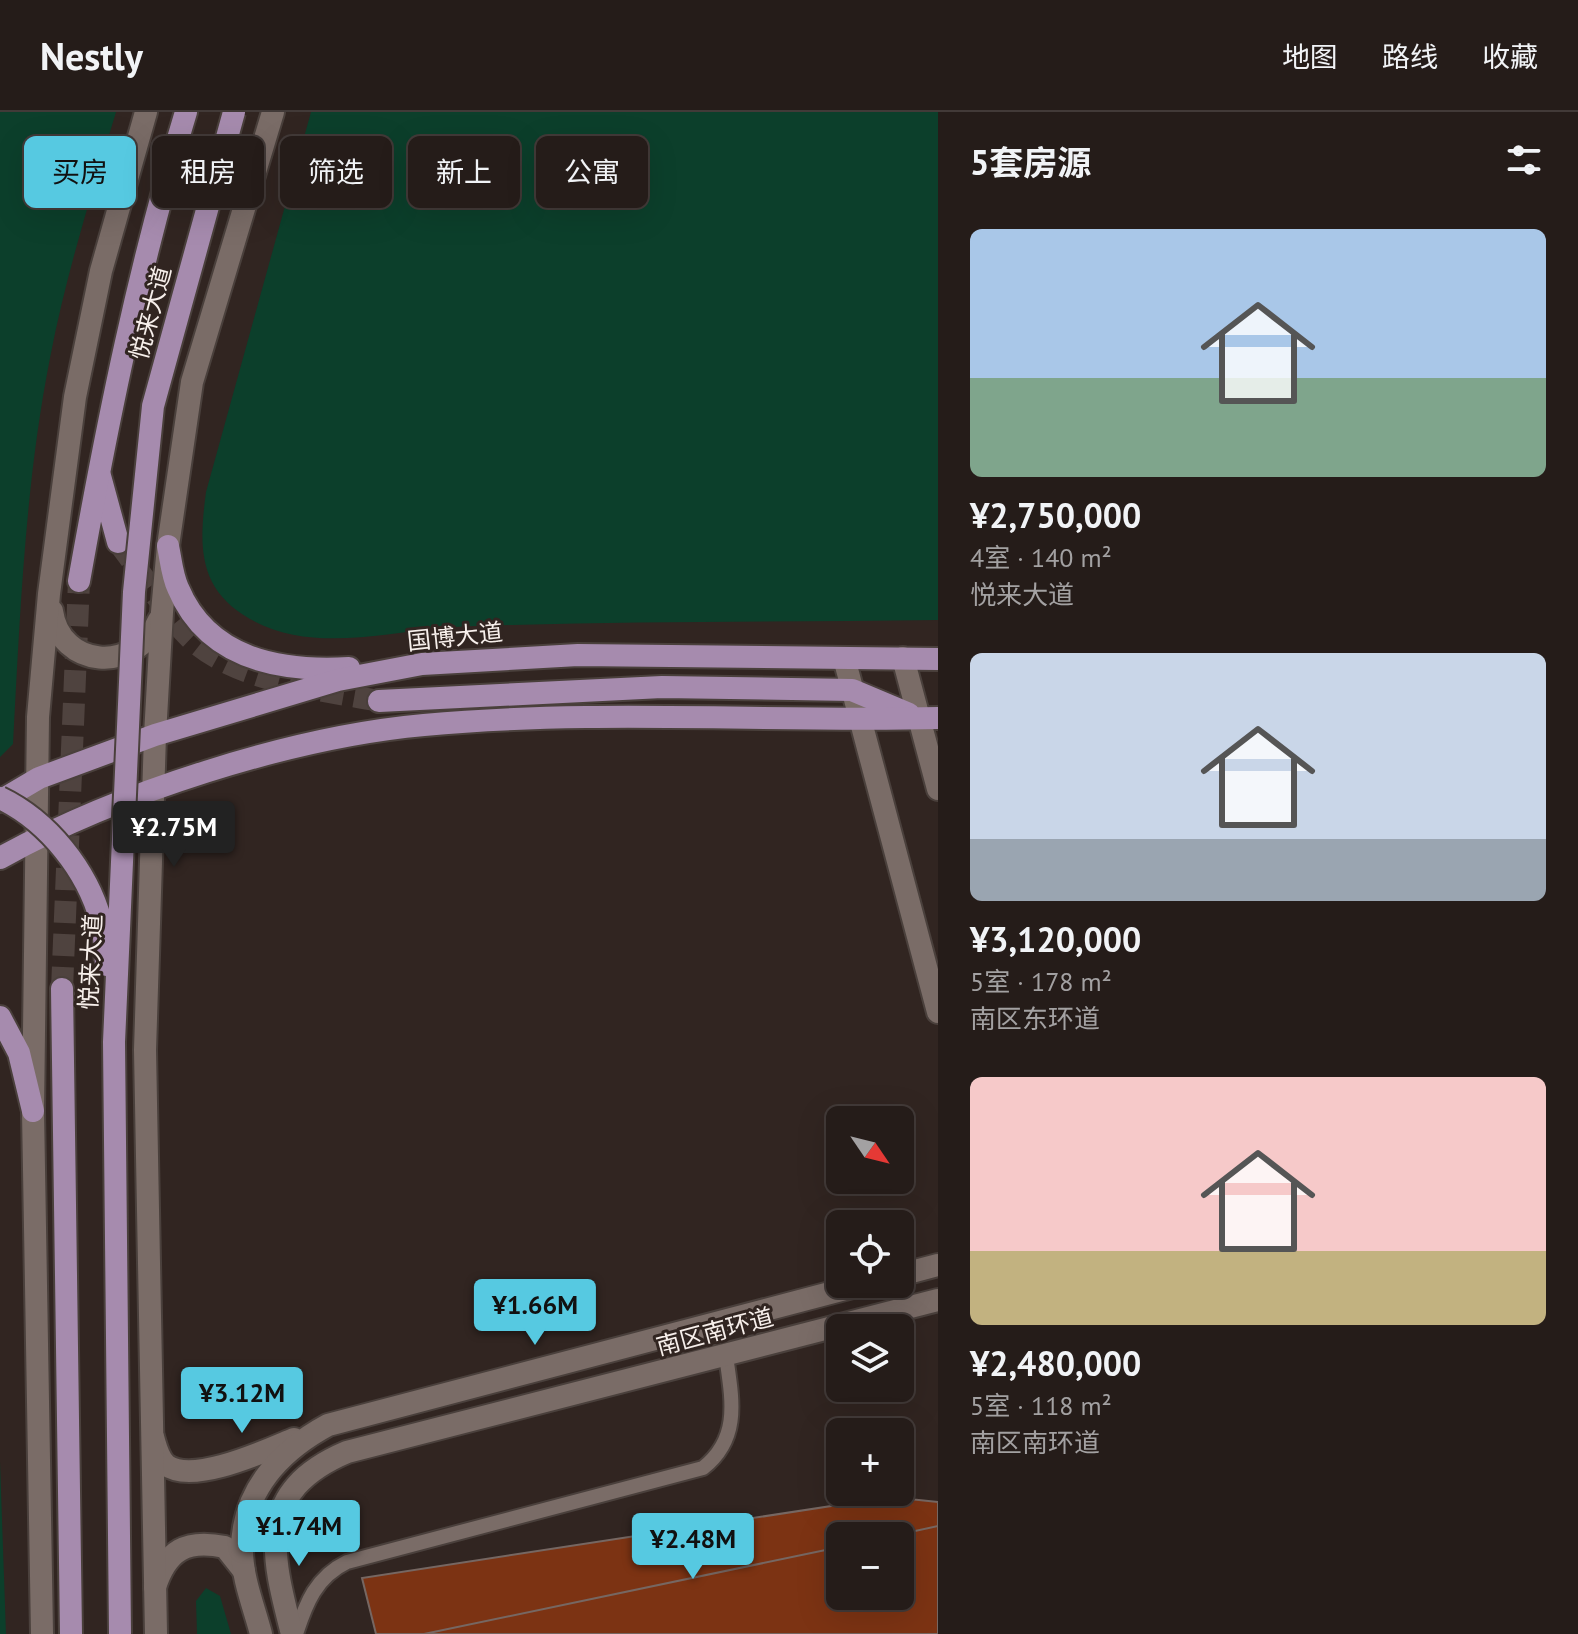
<!DOCTYPE html>
<html lang="zh">
<meta charset="utf-8">
<style>
:root{--surface:#251c19;--page:#312926;--text:#f1f3f6;--muted:#a3a1a2;--line:#423a38;--accent:#56c9e1}
body{margin:0;font-family:"PT Sans","Noto Sans SC",sans-serif;background:var(--page);color:var(--text);height:100vh;display:flex;flex-direction:column;font-size:30px;white-space:nowrap}
*{box-sizing:border-box;margin:0}
p{font-size:26px;color:var(--muted)}
.icon{flex:none;width:44px;height:44px;fill:none;stroke:currentColor;stroke-width:2;stroke-linecap:round;stroke-linejoin:round}
.map{position:relative;flex:1;overflow:hidden}
.side{display:flex;flex-direction:column;background:var(--surface);width:640px}
.side>*{flex:none}
.banner{position:absolute;left:24px;top:24px;width:760px;height:72px;display:flex;gap:16px}
.needle{width:52px;rotate:125deg}
.tools{position:absolute;left:826px;top:994px;display:grid;gap:16px}
.tools a{display:grid;place-items:center;width:88px;height:88px;border-radius:12px;background:var(--surface);box-shadow:0 8px 32px #0002,0 0 0 2px var(--line);font-size:40px}
.price{position:absolute;translate:-50% -68px;padding:0 18px;border-radius:8px;background:var(--accent);color:#111;font-size:26px;line-height:52px;filter:drop-shadow(0 2px 4px #0008)}
.price::after{content:'';position:absolute;left:50%;top:48px;width:24px;height:18px;margin-left:-12px;background:inherit;clip-path:polygon(0 0,100% 0,50% 100%)}
.price.on{background:#222;color:#fff}
ul{padding:0;list-style:none}
li{display:grid;align-content:center;gap:16px;height:424px;padding:0 32px}
li span{display:grid;place-items:center;height:248px;border-radius:12px;color:#555}
li>.icon{margin-inline-start:auto}
span .icon{width:144px;height:144px;fill:#fffc;stroke-width:1}
li b{font-size:34px}
h2{display:flex;justify-content:space-between;align-items:center;height:96px;padding:0 32px;font-size:34px}
.chip{padding:0 28px;border-radius:12px;background:var(--surface);box-shadow:0 8px 32px #0002,0 0 0 2px var(--line);font-size:28px;line-height:72px}
.chip.on{background:var(--accent);color:#111}
header{display:flex;align-items:center;gap:48px;box-sizing:border-box;height:112px;padding:0 40px;background:var(--surface);border-bottom:2px solid var(--line)}
header strong{font-size:38px}
nav{display:flex;gap:44px;margin-inline-start:auto;font-size:28px}
main{display:flex;flex:1;min-height:0}
.map>svg:first-child{display:block}
</style>
<header>
<strong>Nestly</strong>
<nav><a>地图</a><a>路线</a><a>收藏</a></nav>
</header>
<main>
<div class="map">
<svg width="938" height="1522" viewBox="0 0 938 1522">
<rect width="100%" height="100%" fill="#312521"/>
<g fill="#0c3f2b">
<path d="M0,0H116C92,81 66,162 50,246C25,373 20,503 13,632L0,645Z"/>
<path d="M311,0H938V508C797,510 655,509 513,513C489,514 465,514 441,516C378,522 309,540 250,507C197,477 199,433 206,380Z"/>
<polygon points="0,1350 6,1522 0,1522"/>
<polygon points="206,1476 220,1484 231,1522 197,1522 196,1489"/>
</g>
<g fill="#7c3313" stroke="#766762" stroke-width="2" fill-rule="evenodd">
<path d="M890,1385L938,1390V1522H376L362,1466ZM840,1424H900V1484H840Z"/>
<polygon points="938,1414 938,1522 424,1522 840,1435 840,1484 900,1484 900,1424 892,1424"/>
</g>
<g fill="none" stroke-linecap="round" stroke-linejoin="round">
<g stroke="#4f433f" stroke-width="22" stroke-dasharray="22 11" stroke-linecap="butt">
<path d="M118,430C140,459 160,492 184,520C228,569 318,577 379,589"/>
<polyline points="62,877 79,469"/>
</g>
<defs>
<path id="service" d="M296,1522C306,1491 316,1465 347,1450L703,1356C741,1326 732,1287 726,1244"/>
<g id="minor">
<polyline points="844,546 938,900"/>
<polyline points="903,546 938,677"/>
<polyline points="900,1163 938,1153"/>
<path d="M153,1325C156,1335 158,1346 166,1353C193,1373 267,1338 294,1327"/>
<path d="M155,1475C167,1438 186,1427 225,1435L244,1459"/>
<path d="M261,1522C254,1495 242,1466 242,1438C242,1379 280,1339 328,1313L864,1172"/>
<path d="M292,1522C271,1441 255,1379 347,1340L938,1188"/>
</g>
<g id="tertiary">
<path d="M52,499C60,556 135,563 159,508"/>
<polyline points="42,1522 33,999 38,605 49,482 75,285 101,159 146,0"/>
<polyline points="156,1522 145,938 155,623 162,500 168,434 192,270 273,0"/>
</g>
<g id="primary">
<polyline points="100,364 118,430"/>
<path d="M168,434C171,448 172,463 178,476C208,548 281,560 349,556"/>
<path d="M79,469C107,312 139,153 186,0"/>
<polyline points="379,589 662,575 852,578 909,602"/>
<polyline points="0,689 39,666 155,623 338,568 422,552 578,543 938,547"/>
<path d="M0,746C118,681 291,625 424,613C595,597 767,610 938,606"/>
<polyline points="62,877 71,1522"/>
<polyline points="0,905 19,941 33,999"/>
</g>
</defs>
<use href="#service" stroke="#4a403c" stroke-width="18"/>
<use href="#minor" stroke="#4a403c" stroke-width="26"/>
<use href="#tertiary" stroke="#4a403c" stroke-width="26"/>
<use href="#primary" stroke="#4a403c" stroke-width="26"/>
<use href="#service" stroke="#7a6c67" stroke-width="14"/>
<use href="#minor" stroke="#7a6c67" stroke-width="22"/>
<use href="#tertiary" stroke="#7a6c67" stroke-width="22"/>
<use href="#primary" stroke="#a68bae" stroke-width="22"/>
<defs>
<g id="primary-bridge">
<path d="M0,686C48,709 87,758 101,809C105,823 105,839 106,853"/>
<polyline points="120,1522 114,930 134,480 153,294 234,0"/>
</g>
</defs>
<use href="#primary-bridge" stroke="#4a403c" stroke-width="26" stroke-linecap="butt"/>
<use href="#primary-bridge" stroke="#a68bae" stroke-width="22"/>
</g>
<g text-anchor="middle" stroke-width="6" stroke-linejoin="round" paint-order="stroke">
<g font-size="24" fill="#f7efeb" stroke="#312521">
<text transform="translate(151 201) rotate(-75)" y="8">悦来大道</text>
<text transform="translate(455 525) rotate(-6)" y="8">国博大道</text>
<text transform="translate(91 850) rotate(-87)" y="8">悦来大道</text>
<text transform="translate(715 1220) rotate(-15)" y="8">南区南环道</text>
</g>
</g>
</svg>
<div class="tools">
<a><svg class="needle" viewBox="-14 -14 28 28"><path d="M0-13l5 13h-10z" fill="#e53935"/><path d="M0 13l5-13h-10z" fill="#a3a1a2"/></svg></a>
<a><svg class="icon" aria-label="locate" viewBox="0 0 24 24"><circle cx="12" cy="12" r="6"/><path d="M12 2v4M12 18v4M2 12h4M18 12h4"/></svg></a>
<a><svg class="icon" aria-label="layers" viewBox="0 0 24 24"><path d="M12 4l9 5-9 5-9-5zM3 14l9 5 9-5"/></svg></a>
<a>+</a>
<a>−</a>
</div>
<b class="price on" style="left:174px;top:757px">¥2.75M</b>
<b class="price" style="left:535px;top:1235px">¥1.66M</b>
<b class="price" style="left:242px;top:1323px">¥3.12M</b>
<b class="price" style="left:299px;top:1456px">¥1.74M</b>
<b class="price" style="left:693px;top:1469px">¥2.48M</b>
<div class="banner">
<a class="chip on">买房</a>
<a class="chip">租房</a>
<a class="chip">筛选</a>
<a class="chip">新上</a>
<a class="chip">公寓</a>
</div>
</div>
<section class="side">
<h2>5套房源<svg class="icon" aria-label="filters" viewBox="0 0 24 24"><path d="M4 7h16M4 17h16"/><circle cx="9" cy="7" r="2"/><circle cx="15" cy="17" r="2"/></svg></h2>
<ul>
<li><span style="background:linear-gradient(#a9c7e8 60%,#7fa58c 0)"><svg class="icon" aria-label="home" viewBox="0 0 24 24"><path d="M3 11l9-7 9 7M6 9v11h12V9"/></svg></span><div><b>¥2,750,000</b><p>4室 · 140 m²</p><p>悦来大道</p></div></li>
<li><span style="background:linear-gradient(#c9d6e8 75%,#9aa5b1 0)"><svg class="icon" aria-label="home" viewBox="0 0 24 24"><path d="M3 11l9-7 9 7M6 9v11h12V9"/></svg></span><div><b>¥3,120,000</b><p>5室 · 178 m²</p><p>南区东环道</p></div></li>
<li><span style="background:linear-gradient(#f6c9c9 70%,#c2b280 0)"><svg class="icon" aria-label="home" viewBox="0 0 24 24"><path d="M3 11l9-7 9 7M6 9v11h12V9"/></svg></span><div><b>¥2,480,000</b><p>5室 · 118 m²</p><p>南区南环道</p></div></li>
</ul>
</section>
</main>
